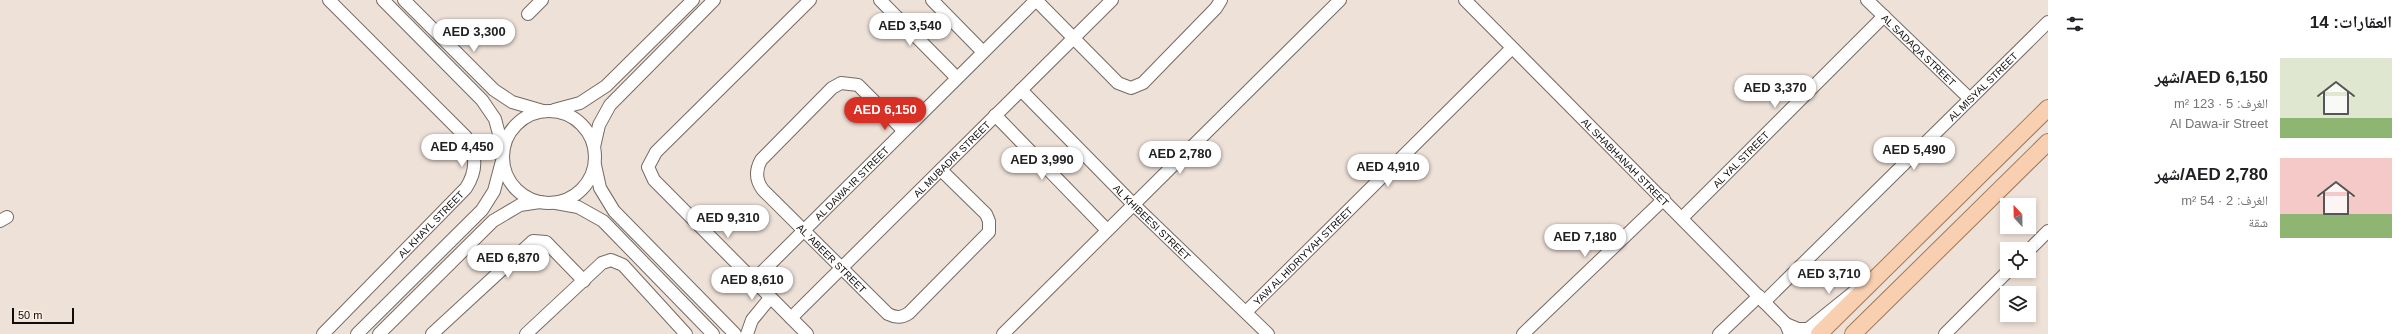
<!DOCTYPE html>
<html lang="ar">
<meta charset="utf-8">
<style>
:root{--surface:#fff;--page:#f2f2f2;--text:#202124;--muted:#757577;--accent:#d93025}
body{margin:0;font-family:Arial,"Noto Naskh Arabic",sans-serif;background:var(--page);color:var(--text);direction:rtl;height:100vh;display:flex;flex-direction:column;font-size:15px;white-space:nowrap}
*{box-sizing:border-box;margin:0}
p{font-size:13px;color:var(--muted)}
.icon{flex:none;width:22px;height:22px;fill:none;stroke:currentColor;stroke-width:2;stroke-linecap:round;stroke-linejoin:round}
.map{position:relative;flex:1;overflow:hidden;direction:ltr}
.panel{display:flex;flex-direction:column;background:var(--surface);width:360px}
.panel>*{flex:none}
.needle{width:26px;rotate:338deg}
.buttons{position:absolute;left:2000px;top:198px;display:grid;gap:8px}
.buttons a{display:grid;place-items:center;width:36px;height:36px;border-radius:0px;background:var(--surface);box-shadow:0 2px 6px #0003;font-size:20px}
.scale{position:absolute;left:12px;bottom:10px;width:62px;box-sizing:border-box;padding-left:4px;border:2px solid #100c09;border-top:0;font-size:11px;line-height:14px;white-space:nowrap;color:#100c09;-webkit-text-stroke:3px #fbeee5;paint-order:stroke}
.price{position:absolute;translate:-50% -34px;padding:0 9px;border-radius:14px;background:#fff;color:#222;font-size:13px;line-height:26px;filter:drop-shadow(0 1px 2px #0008)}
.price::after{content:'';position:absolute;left:50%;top:24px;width:12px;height:9px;margin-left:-6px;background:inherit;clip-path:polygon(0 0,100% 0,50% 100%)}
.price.on{background:var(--accent);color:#fff}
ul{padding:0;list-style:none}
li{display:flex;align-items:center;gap:12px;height:100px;padding:0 16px}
li span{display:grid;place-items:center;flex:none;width:112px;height:80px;border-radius:0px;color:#555}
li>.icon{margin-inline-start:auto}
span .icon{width:48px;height:48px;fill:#fffc;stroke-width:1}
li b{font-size:17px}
h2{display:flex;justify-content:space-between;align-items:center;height:48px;padding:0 16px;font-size:17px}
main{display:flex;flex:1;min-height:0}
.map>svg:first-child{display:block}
</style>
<main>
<section class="panel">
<h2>العقارات: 14<svg class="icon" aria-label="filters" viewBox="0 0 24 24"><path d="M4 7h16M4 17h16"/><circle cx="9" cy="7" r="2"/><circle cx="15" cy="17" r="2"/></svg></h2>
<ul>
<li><span style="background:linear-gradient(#dfe7d0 75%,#8fb573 0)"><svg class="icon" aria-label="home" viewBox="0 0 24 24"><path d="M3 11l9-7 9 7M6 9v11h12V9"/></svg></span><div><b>AED 6,150/شهر</b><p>الغرف: 5 · 123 m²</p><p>Al Dawa-ir Street</p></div></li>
<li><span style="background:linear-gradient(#f6c9c9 70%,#8fb573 0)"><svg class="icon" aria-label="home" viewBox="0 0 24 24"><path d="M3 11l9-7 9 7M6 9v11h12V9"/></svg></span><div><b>AED 2,780/شهر</b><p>الغرف: 2 · 54 m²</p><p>شقة</p></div></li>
</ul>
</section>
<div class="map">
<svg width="2048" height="334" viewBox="0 0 2048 334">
<rect width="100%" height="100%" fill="#eee1d8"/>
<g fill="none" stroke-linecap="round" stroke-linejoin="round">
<defs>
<g id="minor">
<polyline points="383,0 482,100 495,119 503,149"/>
<polyline points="404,0 494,90 512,102 543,111"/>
<polyline points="880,0 957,78"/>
<polyline points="932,0 983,52"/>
<polyline points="1036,0 1118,83 1131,88 1143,83 1216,8 1221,0"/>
<path id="s1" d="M1465,0L1786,324L1790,334"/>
<path id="s2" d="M1867,0L1970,99"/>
<polyline points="528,14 542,0"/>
<path id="s3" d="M1021,90L1133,204L1268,334"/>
<polyline points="554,110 580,103 606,86 693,0"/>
<circle cx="549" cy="157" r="46"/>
<polyline points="995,115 1107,230"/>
<path id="s4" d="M903,130L858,85L841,83L832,88L761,160C755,171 756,181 763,190L888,314C896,318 902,318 909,313L989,232V221L986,214L941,170"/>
<polyline points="594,147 599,125 610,105 714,0"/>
<polyline points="595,165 600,188 614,211 735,334"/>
<polyline points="556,203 578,207 603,221 713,334"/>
<path id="s5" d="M1682,218L1884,16"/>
<polyline points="0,221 7,217"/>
<polyline points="2029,250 2048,231"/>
<path id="s6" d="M753,281L1036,0"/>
<path id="s7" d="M1764,302L2048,22"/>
<path id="s8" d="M1246,312L1512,48"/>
<path id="s9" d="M791,318L1112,0"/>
<polyline points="1786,324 1798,329 1808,329 1854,292"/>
<path id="s10" d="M323,334L466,188C477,171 477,154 466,137L329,0"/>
<polyline points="357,334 482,210 494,191 502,161"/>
<polyline points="379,334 493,221 520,205 540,202"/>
<polyline points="432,334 533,241 546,242 584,281"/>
<polyline points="526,334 602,263 611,260 623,265 686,334"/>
<polyline points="747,334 752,320 770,298"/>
<polyline points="807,334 654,180 648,167 656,152 810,0"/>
<polyline points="1003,334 1340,0"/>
<polyline points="1523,334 1664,199"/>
<polyline points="1719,334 1759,296"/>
<polyline points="1945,334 2008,271"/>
</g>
<g id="major">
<polyline points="1819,334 2048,108"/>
<polyline points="1853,334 2048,142"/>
</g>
</defs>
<use href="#minor" stroke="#756a62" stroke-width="14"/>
<use href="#major" stroke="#a47654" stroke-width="18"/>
<use href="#minor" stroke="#fff" stroke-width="12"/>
<use href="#major" stroke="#f8cfb0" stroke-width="16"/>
</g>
<g text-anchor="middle" stroke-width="4" stroke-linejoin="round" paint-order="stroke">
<g font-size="10" fill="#100c09" stroke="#fbeee5">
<text dy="4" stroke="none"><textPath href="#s2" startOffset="72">AL SADAQA STREET</textPath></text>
<text dy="4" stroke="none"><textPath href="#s7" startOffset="307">AL MISYAL STREET</textPath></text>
<text dy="4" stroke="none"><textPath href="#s9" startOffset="226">AL MUBADIR STREET</textPath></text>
<text dy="4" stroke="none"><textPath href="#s5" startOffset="83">AL YAL STREET</textPath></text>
<text dy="4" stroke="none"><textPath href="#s1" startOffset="228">AL SHABHANAH STREET</textPath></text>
<text dy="4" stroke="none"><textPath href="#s6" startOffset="139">AL DAWA-IR STREET</textPath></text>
<text dy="4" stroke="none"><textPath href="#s3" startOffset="186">AL KHIBEESI STREET</textPath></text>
<text dy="4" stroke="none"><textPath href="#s10" startOffset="154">AL KHAYL STREET</textPath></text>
<text dy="4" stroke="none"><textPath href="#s8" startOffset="80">YAW AL HIDRIYYAH STREET</textPath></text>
<text dy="4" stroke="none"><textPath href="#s4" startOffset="321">AL 'ABEER STREET</textPath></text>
</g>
</g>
</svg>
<div class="buttons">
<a><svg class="needle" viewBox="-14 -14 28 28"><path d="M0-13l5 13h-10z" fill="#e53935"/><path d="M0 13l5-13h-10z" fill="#757577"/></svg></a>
<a><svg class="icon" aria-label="locate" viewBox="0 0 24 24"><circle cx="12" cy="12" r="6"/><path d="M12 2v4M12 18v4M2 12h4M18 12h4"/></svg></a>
<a><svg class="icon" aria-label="layers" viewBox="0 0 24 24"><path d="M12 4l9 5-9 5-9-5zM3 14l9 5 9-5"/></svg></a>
</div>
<div class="scale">50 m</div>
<b class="price" style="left:910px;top:47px">AED 3,540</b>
<b class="price" style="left:474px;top:53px">AED 3,300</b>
<b class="price" style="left:1775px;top:109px">AED 3,370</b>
<b class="price on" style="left:885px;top:131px">AED 6,150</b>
<b class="price" style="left:462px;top:168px">AED 4,450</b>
<b class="price" style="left:1914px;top:171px">AED 5,490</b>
<b class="price" style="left:1180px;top:175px">AED 2,780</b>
<b class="price" style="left:1042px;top:181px">AED 3,990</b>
<b class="price" style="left:1388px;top:188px">AED 4,910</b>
<b class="price" style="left:728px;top:239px">AED 9,310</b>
<b class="price" style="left:1585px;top:258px">AED 7,180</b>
<b class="price" style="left:508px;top:279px">AED 6,870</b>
<b class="price" style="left:1829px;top:295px">AED 3,710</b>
<b class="price" style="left:752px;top:301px">AED 8,610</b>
</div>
</main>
